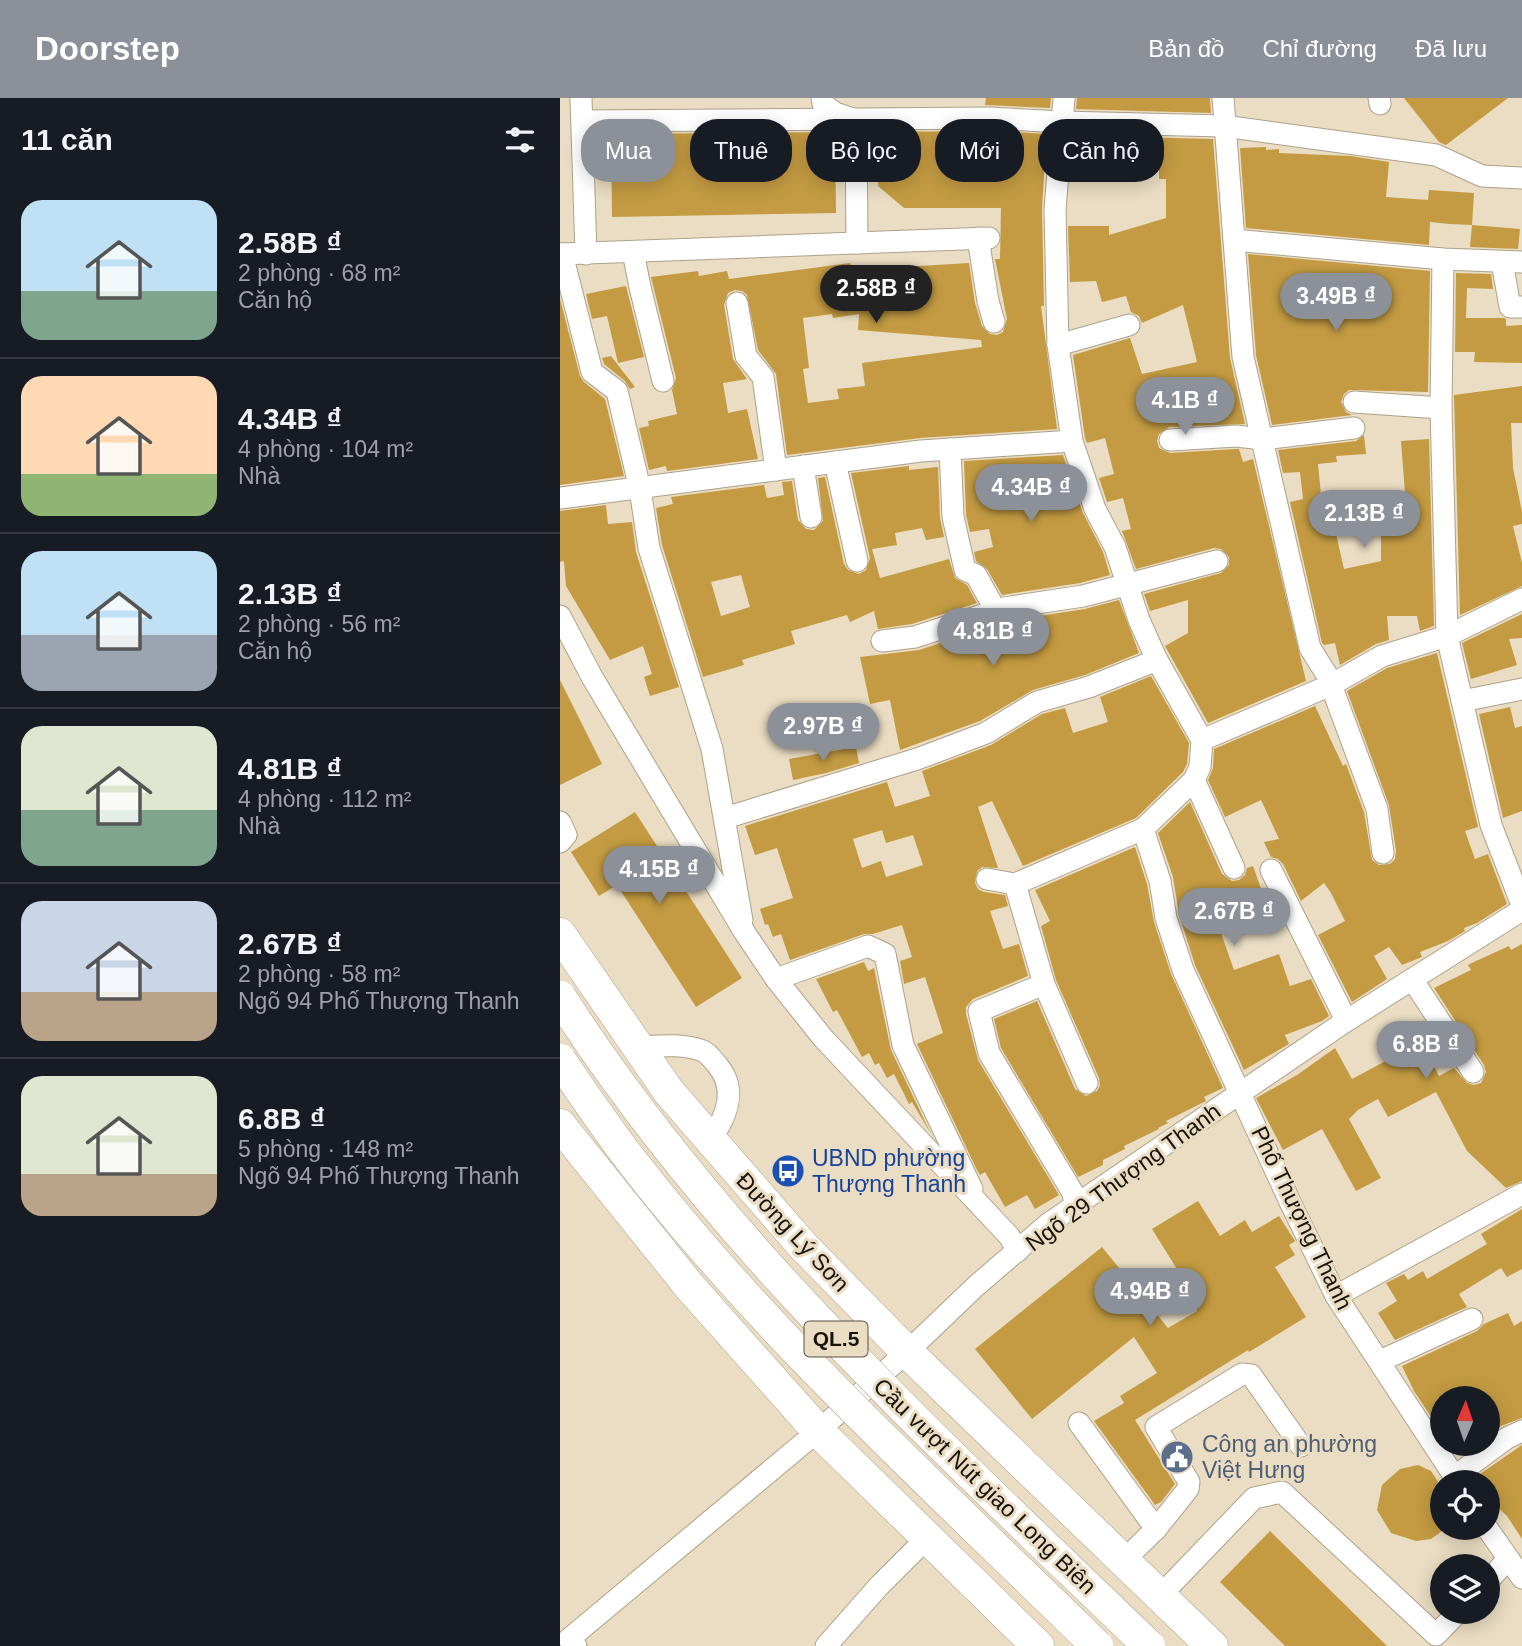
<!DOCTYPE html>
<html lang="vi">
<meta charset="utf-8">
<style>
:root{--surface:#171b24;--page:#20242c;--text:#f1f3f6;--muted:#9ea1a6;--line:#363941;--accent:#8c9099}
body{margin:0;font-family:Arial,sans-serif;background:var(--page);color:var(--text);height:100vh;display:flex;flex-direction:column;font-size:26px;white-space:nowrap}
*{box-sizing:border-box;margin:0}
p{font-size:23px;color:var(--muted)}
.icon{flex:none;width:38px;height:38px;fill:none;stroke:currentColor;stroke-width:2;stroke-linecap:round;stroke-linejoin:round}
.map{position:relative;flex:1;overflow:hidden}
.sheet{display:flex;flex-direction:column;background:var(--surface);width:560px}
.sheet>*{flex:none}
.hud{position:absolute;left:21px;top:21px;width:665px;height:63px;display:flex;gap:14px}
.needle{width:46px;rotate:2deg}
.tools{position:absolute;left:870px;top:1288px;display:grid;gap:14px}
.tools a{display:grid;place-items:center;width:70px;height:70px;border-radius:50%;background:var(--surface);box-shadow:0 4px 18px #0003;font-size:35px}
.price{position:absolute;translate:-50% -60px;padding:0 16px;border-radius:24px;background:var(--accent);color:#fff;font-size:23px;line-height:46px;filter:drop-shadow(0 2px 4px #0008)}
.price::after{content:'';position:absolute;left:50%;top:42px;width:21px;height:16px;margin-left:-10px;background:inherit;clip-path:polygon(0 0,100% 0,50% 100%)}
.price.on{background:#222;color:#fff}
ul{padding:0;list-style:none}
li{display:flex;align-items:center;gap:21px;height:175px;padding:0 21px}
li+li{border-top:2px solid var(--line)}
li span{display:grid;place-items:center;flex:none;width:196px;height:140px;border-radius:21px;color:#555}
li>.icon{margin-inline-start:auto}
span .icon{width:84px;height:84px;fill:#fffc;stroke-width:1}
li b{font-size:30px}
h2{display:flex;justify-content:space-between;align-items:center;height:84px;padding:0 21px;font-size:30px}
.tag{padding:0 24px;border-radius:28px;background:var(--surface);box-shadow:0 4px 18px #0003;font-size:24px;line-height:63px}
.tag.on{background:var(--accent);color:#fff}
header{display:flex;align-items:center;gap:42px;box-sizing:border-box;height:98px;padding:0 35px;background:var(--accent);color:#fff}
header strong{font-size:33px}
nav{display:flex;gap:38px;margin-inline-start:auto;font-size:24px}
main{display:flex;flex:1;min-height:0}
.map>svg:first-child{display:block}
</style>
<header>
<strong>Doorstep</strong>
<nav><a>Bản đồ</a><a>Chỉ đường</a><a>Đã lưu</a></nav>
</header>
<main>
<section class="sheet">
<h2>11 căn<svg class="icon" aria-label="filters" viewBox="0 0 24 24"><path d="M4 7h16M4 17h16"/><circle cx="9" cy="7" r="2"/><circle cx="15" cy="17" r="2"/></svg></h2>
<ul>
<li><span style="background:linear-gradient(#bfe0f5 65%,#7fa58c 0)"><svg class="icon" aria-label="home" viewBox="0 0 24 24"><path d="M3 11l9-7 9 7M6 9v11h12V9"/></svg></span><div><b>2.58B ₫</b><p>2 phòng · 68 m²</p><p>Căn hộ</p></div></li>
<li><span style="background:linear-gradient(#ffd9b3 70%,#8fb573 0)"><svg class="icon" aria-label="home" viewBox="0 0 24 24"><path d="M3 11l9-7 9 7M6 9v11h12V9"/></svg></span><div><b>4.34B ₫</b><p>4 phòng · 104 m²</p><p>Nhà</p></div></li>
<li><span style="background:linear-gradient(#bfe0f5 60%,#9aa5b1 0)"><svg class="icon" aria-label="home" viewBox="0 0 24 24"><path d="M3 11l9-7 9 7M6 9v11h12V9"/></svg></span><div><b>2.13B ₫</b><p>2 phòng · 56 m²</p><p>Căn hộ</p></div></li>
<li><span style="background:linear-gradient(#dfe7d0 60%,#7fa58c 0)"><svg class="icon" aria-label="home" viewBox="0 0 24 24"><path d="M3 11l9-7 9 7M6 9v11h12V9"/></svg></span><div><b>4.81B ₫</b><p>4 phòng · 112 m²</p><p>Nhà</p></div></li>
<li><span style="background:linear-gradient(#c9d6e8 65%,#b9a48a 0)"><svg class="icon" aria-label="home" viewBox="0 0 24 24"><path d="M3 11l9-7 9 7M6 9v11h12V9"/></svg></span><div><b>2.67B ₫</b><p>2 phòng · 58 m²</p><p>Ngõ 94 Phố Thượng Thanh</p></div></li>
<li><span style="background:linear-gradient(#dfe7d0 70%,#b9a48a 0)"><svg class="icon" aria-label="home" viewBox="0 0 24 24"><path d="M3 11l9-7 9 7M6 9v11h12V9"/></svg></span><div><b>6.8B ₫</b><p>5 phòng · 148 m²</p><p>Ngõ 94 Phố Thượng Thanh</p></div></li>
</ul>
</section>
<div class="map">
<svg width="962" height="1548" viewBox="0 0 962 1548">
<rect width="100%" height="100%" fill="#eaddc3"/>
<g fill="#c49b42" fill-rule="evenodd">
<polygon points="426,0 491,0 490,10 425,7"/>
<polygon points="517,0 650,0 651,15 516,11"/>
<polygon points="844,0 948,0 886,47 879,44"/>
<path d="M429,33L488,36L486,43L482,111L484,208H481L497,331L360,340L227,357L216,276L198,252L187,197L182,193L175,192L168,195L164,207L173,261L187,281L163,285L168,315L187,311L198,361L107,373L106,368L89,372L79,330L89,328L88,323L117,316L112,292L116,280L91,179L138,173L139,178L167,173L169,181L290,165L292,172L409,165L415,205L422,228L430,236L437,237L443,234L447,221L435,161H440L441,110H344L318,88V34ZM272,216L273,220L299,216L298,232L421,242L422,249L302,265L305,288L277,291L279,301L248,305L243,271L249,270L243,220Z"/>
<polygon points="275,34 276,115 52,119 51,36"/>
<polygon points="534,38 653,41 670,260 685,326 609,329 599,336 597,343 599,350 610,355 676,351 679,351 683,364 693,361 746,583 648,625 605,548 628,535 628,502 590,513 584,496 661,475 669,467 669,459 661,451 654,450 576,471 562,433 571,431 563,400 547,404 539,380 554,376 545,340 527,345 525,340 513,257 570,240 582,276 637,264 623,207 582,225 579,218 571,214 566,198 542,204 536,183 510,184 508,128 549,128 549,137 606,120 606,81 599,81 599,57 533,53"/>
<polygon points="706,49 706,52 719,51 719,55 790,58 829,64 826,99 868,102 869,92 914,95 912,127 960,131 958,151 910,149 912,127 890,126 870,124 869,147 686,130 680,50"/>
<polygon points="688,156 870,173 868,294 789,292 784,296 781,304 786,314 792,317 712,327 696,257"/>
<polygon points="896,175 931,176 933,191 907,190 906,220 944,220 946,221 946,228 962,227 962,265 914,264 915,254 895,254"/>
<polygon points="66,188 84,259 58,265 47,218 32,221 26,196"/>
<polygon points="0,201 20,278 24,284 45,301 64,378 0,387"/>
<polygon points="51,258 75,289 70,291 65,283 44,266 42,260"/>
<polygon points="962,288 962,325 951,325 953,370 962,414 962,426 953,428 962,465 962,488 900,517 894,297"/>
<polygon points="804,337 806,356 776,358 777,364 758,366 761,397 764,397 765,401 819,397 819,436 776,436 784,471 821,463 821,434 848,434 841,343 869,341 874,528 860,533 857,518 827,518 829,542 816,546 780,567 775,545 764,547 762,545 730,404 743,401 740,374 723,375 718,352 796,343"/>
<polygon points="503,357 523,415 543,454 550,477 520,485 442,497 427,471 416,463 414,454 433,449 429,431 410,434 406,417 404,363"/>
<path d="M349,368V372L378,369L380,420L384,439L366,442L362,430L335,435L337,447L312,451L320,480L389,461L395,480L407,487L417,505L352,526L318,531L314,513L290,524L287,517L231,533L235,546L182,562L184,567L143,579L102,447L96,410L113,406L111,399L204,387L207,400L224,397L222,384L232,383L238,422L246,431L254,432L263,423L258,380L265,379L284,466L288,472L299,476L306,472L310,460L291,375ZM181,477L190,509L161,518L151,484Z"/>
<polygon points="46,407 48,426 72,424 76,454 119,589 90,598 84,579 92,576 83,548 50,562 6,488 4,463 0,464 0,413"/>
<polygon points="559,502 579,555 525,577 473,592 420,623 340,652 330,602 310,606 300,559 359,552 447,523 525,511"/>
<polygon points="962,516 962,540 949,541 957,567 911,581 902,545"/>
<polygon points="877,555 918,729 905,733 915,761 928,756 947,806 917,825 904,830 905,833 888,843 860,854 862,859 842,867 829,849 814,858 827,881 792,904 758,837 785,823 771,795 764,785 741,803 723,766 718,761 711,759 704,744 719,741 701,702 665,719 648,682 653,670 654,651 755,608 783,668 786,666 804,714 812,762 819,767 830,766 835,761 836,753 829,707 787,593 827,570"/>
<path d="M591,578L629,645L627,666L623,674L576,720L463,768L432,703L418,709L438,770L422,769L417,773L415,785L418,791L424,794L445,797L448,808L430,813L443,851L459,846L468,878L413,901L406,909V916L418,962L499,1097L475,1111L467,1097L445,1109L425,1074L420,1077L416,1070L357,946L383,935L365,879L344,886L340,863L352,859L342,827L313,836H304L230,862L221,836L213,839L208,826L205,827L200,811L233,800L217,750L195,757L185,728L327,684L335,709L370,698L362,673L431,647L482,616L505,610L513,635L548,624L540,599ZM322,732L326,745L353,737L363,767L326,779L321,763L302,770L293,741Z"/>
<polygon points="0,582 42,666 0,687"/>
<polygon points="950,609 955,630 962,628 962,713 943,720 919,616"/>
<polygon points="296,649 299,665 266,675 233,682 229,661"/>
<polygon points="630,704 662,776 672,783 679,782 685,777 687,770 693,768 710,816 689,823 687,818 667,825 661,835 674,872 719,856 730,888 751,881 769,918 762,923 725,937 729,946 684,972 635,867 619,817 613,779 598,735"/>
<polygon points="75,714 182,880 136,909 57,787 39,798 11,754"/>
<polygon points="575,749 587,786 594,824 611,876 663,990 644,999 646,1003 606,1023 608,1025 598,1030 599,1031 564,1048 565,1051 543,1062 543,1067 518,1079 441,950 434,921 477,903 515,991 526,998 537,993 540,987 539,980 496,882 481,828 490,823 475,792"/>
<polygon points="962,846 962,1083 946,1090 907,1053 876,994 828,1019 818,1001 798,1012 789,1021 821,1080 796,1093 762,1031 723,1052 696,1000 737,977 775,950 792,981 861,944 879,978 894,970 907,985 914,987 921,985 926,974 924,967 874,890 911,872 908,867 916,863 949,848 951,852"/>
<polygon points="304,864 308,873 314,870 331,952 371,1036 352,1004 349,1006 334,976 327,980 319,965 315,967 309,955 302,959 277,912 273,914 256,881"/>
<polygon points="638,1103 660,1138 685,1122 692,1134 719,1118 735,1143 729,1147 735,1157 715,1169 746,1219 689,1254 688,1252 575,1322 615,1386 601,1404 595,1407 534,1323 564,1305 560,1298 597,1275 574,1239 472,1321 415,1251 542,1149 608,1230 637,1213 626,1195 630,1192 592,1131"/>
<polygon points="962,1111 962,1171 947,1179 941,1170 899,1196 907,1209 835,1242 818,1215 837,1203 826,1185 844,1176 848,1182 863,1173 867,1181 927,1146 921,1136"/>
<polygon points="948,1215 954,1228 962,1223 962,1320 941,1328 928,1338 928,1300 917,1300 913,1292 897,1300 882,1300 882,1320 874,1323 854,1293 842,1268 917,1233 924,1226"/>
<polygon points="962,1347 962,1441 947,1418 928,1400 928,1384 925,1384 920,1376"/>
<polygon points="858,1367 871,1373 882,1390 882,1433 871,1441 856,1443 831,1435 817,1412 822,1387 840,1371"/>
<polygon points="710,1433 827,1548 725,1548 660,1484"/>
</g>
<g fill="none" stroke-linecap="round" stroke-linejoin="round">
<defs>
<g id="minor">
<polyline points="21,0 26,156"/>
<polyline points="262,0 263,6 275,15 296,22 297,145"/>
<polyline points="504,0 495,112 498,247 512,343 535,411 555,449 579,522 597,562 642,642 640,669 634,682 583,731 600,783 606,820 623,872 731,1106 776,1198 898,1384"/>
<polyline points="663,0 683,259 750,550 772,585"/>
<polyline points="819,0 820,6"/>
<polyline points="22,23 429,20 502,24 664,28 876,57 922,78 962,80"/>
<polyline points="418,140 428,203 434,224"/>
<polyline points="674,142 883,161 962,164"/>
<polyline points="73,154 80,189 103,283"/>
<polyline points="0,156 429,140"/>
<polyline points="2,156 32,274 57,293 80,391 89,450 152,651 182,822"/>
<polyline points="883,161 881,310 887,538 931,727 962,807"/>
<polyline points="942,164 950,209 962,209"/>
<polyline points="177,205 186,258 203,279 216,372"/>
<polyline points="498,247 569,227"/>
<polyline points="794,304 881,310"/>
<polyline points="610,342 676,338 703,341 794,330"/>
<polyline points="390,351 393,419 405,472 416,477 436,513"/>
<polyline points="275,364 297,463"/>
<polyline points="243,368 251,419"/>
<polyline points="0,400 361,353 512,343"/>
<polyline points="0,518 32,579 185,835 216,881 263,940 449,1138 458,1153"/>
<polyline points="322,543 355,539 444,510 523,498 657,463"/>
<polyline points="771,587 817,711 823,755"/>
<polyline points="902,603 962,591"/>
<polyline points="642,642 771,587 822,558 887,538 962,501"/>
<polyline points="634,682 674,770"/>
<polyline points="165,720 357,661 426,635 477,604 529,589 597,562"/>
<polyline points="0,724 6,737 0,744"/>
<polyline points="711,772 783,916 783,925"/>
<polyline points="427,781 455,786"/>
<polyline points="216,881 308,848 325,856 343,947 412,1091"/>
<polyline points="852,881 913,974"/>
<polyline points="484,886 419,913 429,955 513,1095 515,1107"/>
<path d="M78,949C98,948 124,945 143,953C149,956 154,963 158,968C178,992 166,1020 150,1042"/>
<polyline points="527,985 484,886 455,786 583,731"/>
<polyline points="776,1198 962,1096"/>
<polyline points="820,1263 912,1221"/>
<polyline points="519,1325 596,1431"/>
<polyline points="894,1379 947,1340 962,1333"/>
<polyline points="927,1430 962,1480"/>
<polyline points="563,1463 596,1431 628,1391 629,1384 596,1329 682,1276 691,1277 741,1348"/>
<polyline points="928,1483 948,1461"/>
<polyline points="600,1498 694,1400 722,1394 876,1537 898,1514"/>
<polyline points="16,1548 9,1541 258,1333 347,1254 416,1188 488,1126 783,925 962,812"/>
<polyline points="266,1548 319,1488 367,1440"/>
</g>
<g id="highway">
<polyline points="0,836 109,994 243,1148 347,1254 652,1548"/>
<polyline points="0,1027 130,1189 258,1333 478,1548"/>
</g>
</defs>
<use href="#minor" stroke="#ada189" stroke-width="23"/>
<use href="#highway" stroke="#ada189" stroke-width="33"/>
<use href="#minor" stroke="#fff" stroke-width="21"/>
<use href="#highway" stroke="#fff" stroke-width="32"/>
<defs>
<g id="highway-bridge">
<path d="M0,899C159,1147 379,1345 589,1548"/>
<path d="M0,962C24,997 48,1033 74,1066C209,1240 380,1394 537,1548"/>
</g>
</defs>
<use href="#highway-bridge" stroke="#ada189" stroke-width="33" stroke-linecap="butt"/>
<use href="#highway-bridge" stroke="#fff" stroke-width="32"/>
</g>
<defs>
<symbol id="bus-disc" viewBox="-11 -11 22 22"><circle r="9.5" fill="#1a4fb4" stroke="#eaddc3"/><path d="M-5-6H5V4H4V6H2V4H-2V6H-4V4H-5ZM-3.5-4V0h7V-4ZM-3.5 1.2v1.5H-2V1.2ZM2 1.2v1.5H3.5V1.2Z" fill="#fff"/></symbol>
<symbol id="civic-disc" viewBox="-11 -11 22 22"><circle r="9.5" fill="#5c6f8a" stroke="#eaddc3"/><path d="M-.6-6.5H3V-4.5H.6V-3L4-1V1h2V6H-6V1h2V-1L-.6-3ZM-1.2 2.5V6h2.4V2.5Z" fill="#fff"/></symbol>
</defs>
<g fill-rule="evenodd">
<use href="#bus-disc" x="209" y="1054" width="38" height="38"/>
<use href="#civic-disc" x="598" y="1340" width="38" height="38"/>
</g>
<g text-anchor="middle" stroke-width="6" stroke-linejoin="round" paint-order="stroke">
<rect fill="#eaddc3" stroke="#575042" stroke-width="2" x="244.5" y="1223.5" width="63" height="35" rx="5"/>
<g font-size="21" font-weight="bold" fill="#18130a">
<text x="276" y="1248">QL.5</text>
</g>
<g font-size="23" fill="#164399" stroke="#eaddc3" text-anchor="start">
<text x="252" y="1068">UBND phường<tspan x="252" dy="26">Thượng Thanh</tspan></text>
</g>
<g font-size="23" fill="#18130a" stroke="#eaddc3">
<text transform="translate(563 1079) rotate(-36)" y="8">Ngõ 29 Thượng Thanh</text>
<text transform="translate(742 1120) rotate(64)" y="8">Phố Thượng Thanh</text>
<text transform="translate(233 1134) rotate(47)" y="8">Đường Lý Sơn</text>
<text transform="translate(425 1388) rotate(44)" y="8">Cầu vượt Nút giao Long Biên</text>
</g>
<g font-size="23" fill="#4e5e75" stroke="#eaddc3" text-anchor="start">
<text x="642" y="1354">Công an phường<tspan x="642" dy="26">Việt Hưng</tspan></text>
</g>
</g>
</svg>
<div class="tools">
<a><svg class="needle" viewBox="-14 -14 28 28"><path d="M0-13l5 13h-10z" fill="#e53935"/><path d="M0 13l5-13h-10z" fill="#9ea1a6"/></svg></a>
<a><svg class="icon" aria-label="locate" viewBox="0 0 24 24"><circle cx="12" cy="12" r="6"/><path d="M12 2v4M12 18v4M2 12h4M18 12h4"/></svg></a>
<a><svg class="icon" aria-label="layers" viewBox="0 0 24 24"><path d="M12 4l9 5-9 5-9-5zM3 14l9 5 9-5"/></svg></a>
</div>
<b class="price on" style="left:316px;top:227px">2.58B ₫</b>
<b class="price" style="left:776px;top:235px">3.49B ₫</b>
<b class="price" style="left:625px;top:339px">4.1B ₫</b>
<b class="price" style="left:471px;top:426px">4.34B ₫</b>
<b class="price" style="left:804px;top:452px">2.13B ₫</b>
<b class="price" style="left:433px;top:570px">4.81B ₫</b>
<b class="price" style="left:263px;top:665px">2.97B ₫</b>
<b class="price" style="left:99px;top:808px">4.15B ₫</b>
<b class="price" style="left:674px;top:850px">2.67B ₫</b>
<b class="price" style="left:866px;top:983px">6.8B ₫</b>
<b class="price" style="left:590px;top:1230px">4.94B ₫</b>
<div class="hud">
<a class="tag on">Mua</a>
<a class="tag">Thuê</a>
<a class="tag">Bộ lọc</a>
<a class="tag">Mới</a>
<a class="tag">Căn hộ</a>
</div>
</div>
</main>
